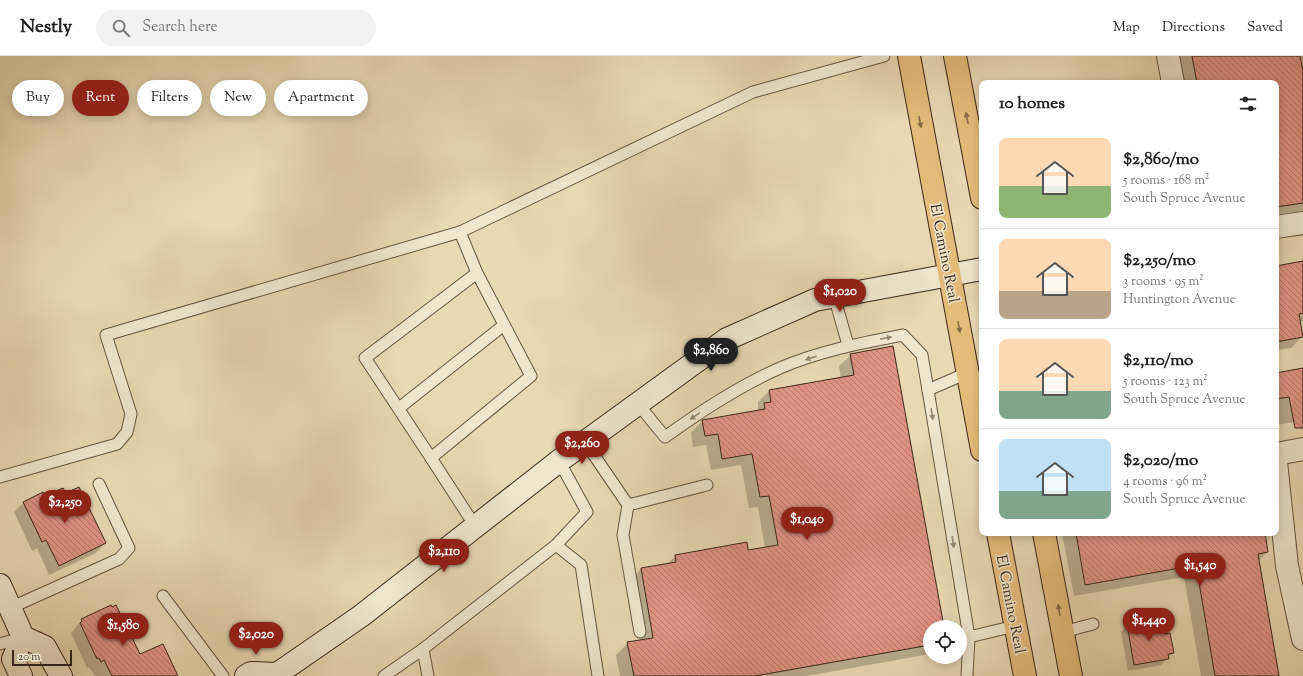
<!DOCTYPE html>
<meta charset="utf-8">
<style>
:root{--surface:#fff;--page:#f2f2f2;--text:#222;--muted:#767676;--line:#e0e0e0;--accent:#8f2418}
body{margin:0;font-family:"Sorts Mill Goudy",serif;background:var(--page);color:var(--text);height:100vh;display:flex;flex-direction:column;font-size:15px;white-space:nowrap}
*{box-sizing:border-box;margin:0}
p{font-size:13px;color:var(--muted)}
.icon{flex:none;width:22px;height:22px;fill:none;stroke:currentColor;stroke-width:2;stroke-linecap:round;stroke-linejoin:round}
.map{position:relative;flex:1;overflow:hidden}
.side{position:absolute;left:979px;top:24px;width:300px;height:456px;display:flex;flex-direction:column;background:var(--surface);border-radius:8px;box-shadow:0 2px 10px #0003}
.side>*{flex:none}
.top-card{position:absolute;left:12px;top:24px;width:380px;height:36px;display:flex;gap:8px}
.buttons{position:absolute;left:923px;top:564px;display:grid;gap:8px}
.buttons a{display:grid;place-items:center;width:44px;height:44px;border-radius:50%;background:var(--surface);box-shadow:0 2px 10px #0003;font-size:20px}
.scale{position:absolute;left:12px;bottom:10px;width:60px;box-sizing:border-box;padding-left:4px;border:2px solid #3b271a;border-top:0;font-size:11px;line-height:14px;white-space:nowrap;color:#3b271a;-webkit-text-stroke:3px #f0e6ce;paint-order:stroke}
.price{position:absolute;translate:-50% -34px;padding:0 9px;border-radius:14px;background:var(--accent);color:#fff;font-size:13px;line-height:26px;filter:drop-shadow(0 1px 2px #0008)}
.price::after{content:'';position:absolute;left:50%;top:24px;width:12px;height:9px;margin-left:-6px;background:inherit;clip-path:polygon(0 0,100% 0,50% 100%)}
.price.current{background:#222;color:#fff}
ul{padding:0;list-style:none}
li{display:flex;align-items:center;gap:12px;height:100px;padding:0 20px}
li+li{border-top:1px solid var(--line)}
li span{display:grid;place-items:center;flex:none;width:112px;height:80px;border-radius:8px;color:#555}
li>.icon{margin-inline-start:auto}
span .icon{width:48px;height:48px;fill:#fffc;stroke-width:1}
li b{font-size:17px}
h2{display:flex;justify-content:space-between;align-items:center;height:48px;padding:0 20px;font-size:17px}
.chip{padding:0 14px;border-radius:18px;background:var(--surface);box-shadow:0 2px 10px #0003;font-size:14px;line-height:36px}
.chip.current{background:var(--accent);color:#fff}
header{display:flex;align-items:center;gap:24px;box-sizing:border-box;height:56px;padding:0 20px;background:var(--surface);border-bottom:1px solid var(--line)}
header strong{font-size:19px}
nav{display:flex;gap:22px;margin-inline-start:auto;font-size:14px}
.search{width:280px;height:36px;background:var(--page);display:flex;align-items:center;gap:10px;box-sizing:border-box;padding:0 14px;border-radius:22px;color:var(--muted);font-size:15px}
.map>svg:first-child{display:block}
</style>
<header>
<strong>Nestly</strong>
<div class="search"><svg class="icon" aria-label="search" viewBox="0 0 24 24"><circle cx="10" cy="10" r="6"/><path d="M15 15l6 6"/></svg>Search here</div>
<nav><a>Map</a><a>Directions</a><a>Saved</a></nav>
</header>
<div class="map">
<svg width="1303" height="620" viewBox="0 0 1303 620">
<defs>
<pattern id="building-back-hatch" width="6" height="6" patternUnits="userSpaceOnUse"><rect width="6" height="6" fill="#e09385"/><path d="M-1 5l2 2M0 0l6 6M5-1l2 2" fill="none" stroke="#b7786c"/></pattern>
</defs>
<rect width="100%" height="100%" fill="#e8d8b3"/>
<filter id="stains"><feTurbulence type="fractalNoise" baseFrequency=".005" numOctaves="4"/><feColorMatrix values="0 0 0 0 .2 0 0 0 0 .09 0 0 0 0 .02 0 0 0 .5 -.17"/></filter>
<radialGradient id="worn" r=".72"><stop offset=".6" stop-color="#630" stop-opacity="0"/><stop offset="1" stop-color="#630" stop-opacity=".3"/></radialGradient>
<g fill="#0003">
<polygon points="1178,0 1303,0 1303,156 1276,160 1276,27 1184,27"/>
<polygon points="1303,206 1303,265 1299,266 1302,281 1291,292 1276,294 1276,210"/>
<polygon points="851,299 943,571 930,571 930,598 807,620 620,620 616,599 628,587 640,585 629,525 641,513 666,509 675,500 746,487 748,495 765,492 758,451 749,452 741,409 711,414 706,389 693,391 691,377 702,365 758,355 758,346 769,335 841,322 839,310"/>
<polygon points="1303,313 1303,365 1276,369 1276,318"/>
<polygon points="65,439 105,487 96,497 49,519 37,492 32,495 14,456 23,447"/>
<polygon points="1062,477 1263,477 1267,496 1258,505 1278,620 1201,620 1184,521 1074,540"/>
<polygon points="82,564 139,600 172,620 95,620 89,611 87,612 71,577"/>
<polygon points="1128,569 1163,579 1173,597 1161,609 1128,615 1121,576"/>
</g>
<g fill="url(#building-back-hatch)" stroke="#3b271a">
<polygon points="1192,0 1300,0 1303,15 1303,147 1276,151 1276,27 1197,27"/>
<polygon points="1303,205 1303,257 1299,258 1303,281 1276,286 1276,210"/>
<polygon points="893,290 944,571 930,571 930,589 755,620 634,620 627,586 653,582 641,512 676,506 675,499 747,486 748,494 778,489 769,440 760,441 752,398 722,403 718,378 705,380 702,364 765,353 764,347 771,346 769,334 854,319 850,298"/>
<polygon points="1303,312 1303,372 1295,372 1289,341 1276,343 1276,317"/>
<polygon points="79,431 106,487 59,510 46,484 42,486 23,446 43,436 45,440 63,432 66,437"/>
<polygon points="1076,477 1265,477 1268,496 1258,498 1279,620 1215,620 1196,509 1085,529"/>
<polygon points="111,549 112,551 116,549 140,598 163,588 178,620 112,620 104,604 101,606 99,602 97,603 80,567 82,565 81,563"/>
<polygon points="1161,563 1164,578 1170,577 1174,597 1168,598 1169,603 1134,609 1127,568"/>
</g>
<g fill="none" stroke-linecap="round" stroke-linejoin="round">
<defs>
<g id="lane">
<polyline points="460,176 477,217 531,320 431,402 365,302 477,217"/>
<polyline points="834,240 848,289"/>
<polyline points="967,317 928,334 969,581 1015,570"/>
<path d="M638,348L665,381C701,355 739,330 780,312C819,295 862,287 903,279L922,299L928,334"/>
<polyline points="399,352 504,269"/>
<polyline points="585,386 628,449 707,429"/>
<polyline points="431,402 475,470"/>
<polyline points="0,421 117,388 127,376 131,358 106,279 460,176 753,36 884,0"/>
<polyline points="628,449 623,479 640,576"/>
<polyline points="556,489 581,509 598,620"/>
<polyline points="163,540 223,620"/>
<polyline points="10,552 119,503 129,492 99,428"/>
<polyline points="1063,576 1093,568"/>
<polyline points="0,588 22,582"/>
<polyline points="423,593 428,620"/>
<polyline points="384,620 423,593 556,489 587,456 559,405"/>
<polyline points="967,620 969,581"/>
</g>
<g id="street">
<polyline points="1168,0 1173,27"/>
<polyline points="1276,171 1303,167"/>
<polyline points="1276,398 1303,393"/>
<polyline points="1276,406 1287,510 1303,583"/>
</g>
<g id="secondary">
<polyline points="0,529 23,581 45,591 61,620"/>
<polyline points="21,620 13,603 23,581"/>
<polyline points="246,620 251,617 277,618 361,560 559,405 727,283 815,244 982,213"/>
</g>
<g id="primary">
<polyline points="909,0 982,394"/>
<polyline points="955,0 982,142"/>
<polyline points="998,477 1025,620"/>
<polyline points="1044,477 1071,620"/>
</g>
</defs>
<use href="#lane" stroke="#665340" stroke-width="13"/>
<use href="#street" stroke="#665340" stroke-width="24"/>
<use href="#secondary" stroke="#3b271a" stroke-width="24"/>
<use href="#primary" stroke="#3b271a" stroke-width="24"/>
<use href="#lane" stroke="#f0e6ce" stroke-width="11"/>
<use href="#street" stroke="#f0e6ce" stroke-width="22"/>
<use href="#secondary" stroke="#f0e6ce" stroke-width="22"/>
<use href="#primary" stroke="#e4bc7a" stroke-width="22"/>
</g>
<defs><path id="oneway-solid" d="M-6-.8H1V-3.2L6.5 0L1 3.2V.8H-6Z"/></defs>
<g fill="#876a45">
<use href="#oneway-solid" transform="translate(967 62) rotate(-101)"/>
<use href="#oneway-solid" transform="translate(920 66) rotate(79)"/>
<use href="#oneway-solid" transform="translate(959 271) rotate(79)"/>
<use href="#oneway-solid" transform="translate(1059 554) rotate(-100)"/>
</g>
<g fill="#968674">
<use href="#oneway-solid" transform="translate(886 282) rotate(-11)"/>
<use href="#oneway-solid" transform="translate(811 302) rotate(162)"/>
<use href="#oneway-solid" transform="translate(932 358) rotate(81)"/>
<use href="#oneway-solid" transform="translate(695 360) rotate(145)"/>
<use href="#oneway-solid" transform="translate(953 486) rotate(81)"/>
</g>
<g text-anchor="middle" stroke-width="3" stroke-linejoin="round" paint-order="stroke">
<g font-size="15" fill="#3b271a" stroke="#f0e6ce">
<text transform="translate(945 197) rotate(79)" y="5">El Camino Real</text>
<text transform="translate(1011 548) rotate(79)" y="5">El Camino Real</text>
</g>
</g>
<rect width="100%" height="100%" filter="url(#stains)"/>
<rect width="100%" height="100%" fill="url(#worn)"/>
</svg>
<div class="buttons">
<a><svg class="icon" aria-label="locate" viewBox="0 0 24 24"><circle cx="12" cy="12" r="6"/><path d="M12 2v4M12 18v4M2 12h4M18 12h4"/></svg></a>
</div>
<div class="scale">20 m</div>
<b class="price" style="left:840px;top:257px">$1,020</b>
<b class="price current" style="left:711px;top:316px">$2,860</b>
<b class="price" style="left:582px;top:409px">$2,260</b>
<b class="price" style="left:65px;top:468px">$2,250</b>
<b class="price" style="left:807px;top:485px">$1,040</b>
<b class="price" style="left:444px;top:517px">$2,110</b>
<b class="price" style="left:1200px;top:531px">$1,540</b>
<b class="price" style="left:1149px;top:586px">$1,440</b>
<b class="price" style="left:123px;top:591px">$1,580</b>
<b class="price" style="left:256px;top:600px">$2,020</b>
<div class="top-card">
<a class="chip">Buy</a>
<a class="chip current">Rent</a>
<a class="chip">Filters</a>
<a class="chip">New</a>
<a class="chip">Apartment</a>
</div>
<section class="side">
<h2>10 homes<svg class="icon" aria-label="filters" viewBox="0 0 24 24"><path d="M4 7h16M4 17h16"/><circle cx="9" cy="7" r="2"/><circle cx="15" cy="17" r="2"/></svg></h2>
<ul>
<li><span style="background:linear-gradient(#ffd9b3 60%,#8fb573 0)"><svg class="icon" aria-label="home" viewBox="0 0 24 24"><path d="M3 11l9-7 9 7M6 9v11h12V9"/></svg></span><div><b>$2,860/mo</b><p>5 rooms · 168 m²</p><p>South Spruce Avenue</p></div></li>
<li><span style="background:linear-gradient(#ffd9b3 65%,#b9a48a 0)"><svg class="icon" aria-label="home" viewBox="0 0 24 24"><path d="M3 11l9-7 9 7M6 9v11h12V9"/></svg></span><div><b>$2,250/mo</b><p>3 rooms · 95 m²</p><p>Huntington Avenue</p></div></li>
<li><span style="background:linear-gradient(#ffd9b3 65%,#7fa58c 0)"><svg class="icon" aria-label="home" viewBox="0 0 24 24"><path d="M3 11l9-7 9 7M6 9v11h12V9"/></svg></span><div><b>$2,110/mo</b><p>5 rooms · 123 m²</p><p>South Spruce Avenue</p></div></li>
<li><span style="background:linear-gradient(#bfe0f5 65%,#7fa58c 0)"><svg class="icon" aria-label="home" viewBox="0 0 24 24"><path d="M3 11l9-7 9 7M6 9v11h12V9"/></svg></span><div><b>$2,020/mo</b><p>4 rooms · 96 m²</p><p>South Spruce Avenue</p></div></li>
</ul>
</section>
</div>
